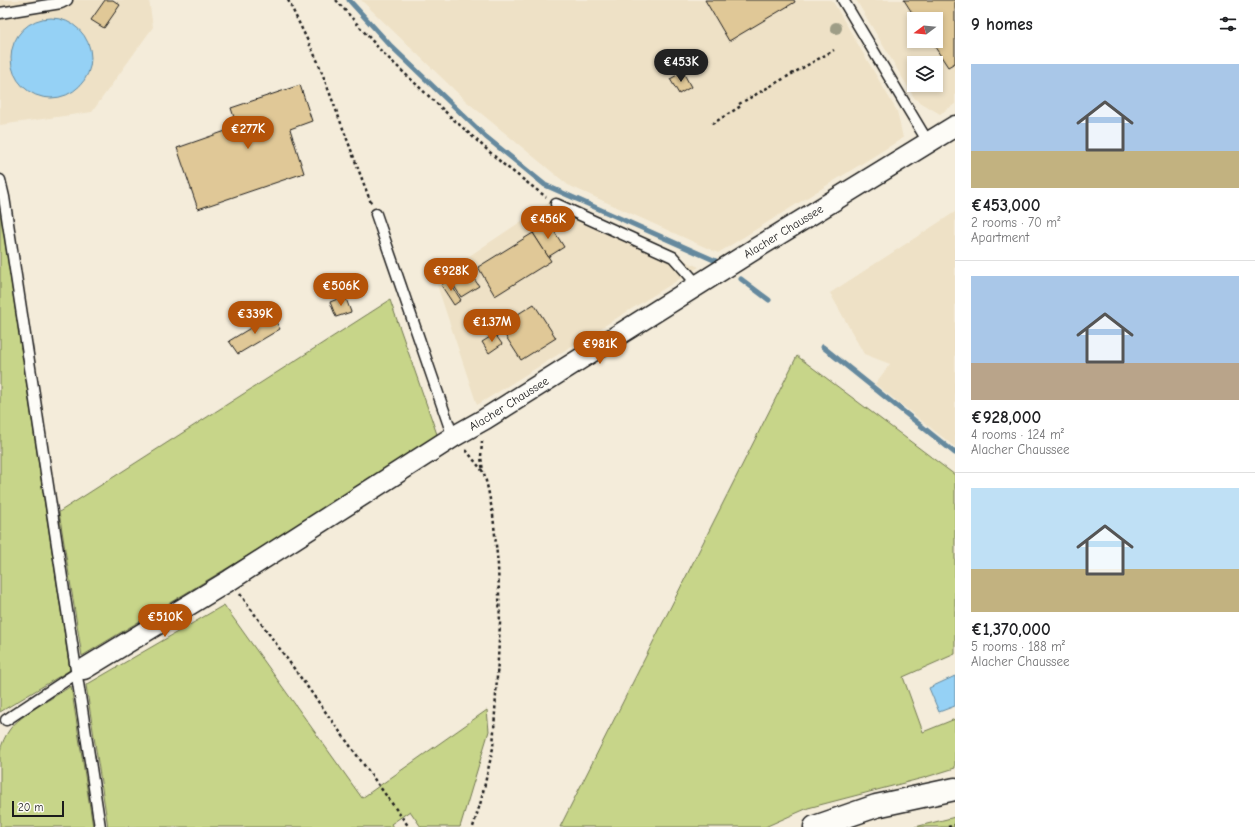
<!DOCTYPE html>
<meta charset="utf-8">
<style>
:root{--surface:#fff;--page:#f6f6f6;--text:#202124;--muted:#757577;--line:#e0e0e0;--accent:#b45309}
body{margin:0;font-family:"Comic Neue",sans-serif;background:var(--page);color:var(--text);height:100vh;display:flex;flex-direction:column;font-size:15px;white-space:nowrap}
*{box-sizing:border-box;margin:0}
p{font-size:13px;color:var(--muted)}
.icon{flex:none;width:22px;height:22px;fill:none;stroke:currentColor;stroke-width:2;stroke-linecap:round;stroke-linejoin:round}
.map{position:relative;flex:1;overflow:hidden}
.sheet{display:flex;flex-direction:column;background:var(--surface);width:300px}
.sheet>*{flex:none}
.needle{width:26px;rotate:254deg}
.controls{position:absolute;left:907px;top:12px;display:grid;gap:8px}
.controls a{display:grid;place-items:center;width:36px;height:36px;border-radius:0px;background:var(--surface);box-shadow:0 2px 6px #0003;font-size:20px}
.scale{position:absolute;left:12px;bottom:10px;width:52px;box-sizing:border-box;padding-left:4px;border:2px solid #1c1c1c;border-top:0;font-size:11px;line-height:14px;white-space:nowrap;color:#1c1c1c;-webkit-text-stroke:3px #fdfcf7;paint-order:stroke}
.price{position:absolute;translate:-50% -34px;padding:0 9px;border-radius:14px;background:var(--accent);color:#fff;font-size:13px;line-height:26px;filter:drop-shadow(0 1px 2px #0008)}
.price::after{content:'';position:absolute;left:50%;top:24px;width:12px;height:9px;margin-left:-6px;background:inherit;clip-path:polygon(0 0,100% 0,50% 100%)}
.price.current{background:#222;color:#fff}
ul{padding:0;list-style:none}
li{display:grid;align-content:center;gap:8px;height:212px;padding:0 16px}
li+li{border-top:1px solid var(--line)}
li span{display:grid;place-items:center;height:124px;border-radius:0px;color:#555}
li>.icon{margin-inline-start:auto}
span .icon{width:72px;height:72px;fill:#fffc;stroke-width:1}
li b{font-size:17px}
h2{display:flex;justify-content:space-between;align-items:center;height:48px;padding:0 16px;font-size:17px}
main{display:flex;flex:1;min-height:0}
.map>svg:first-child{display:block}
</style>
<main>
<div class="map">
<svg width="955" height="827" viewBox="0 0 955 827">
<rect width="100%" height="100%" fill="#f4ecda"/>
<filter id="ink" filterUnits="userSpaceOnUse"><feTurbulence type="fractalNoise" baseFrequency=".025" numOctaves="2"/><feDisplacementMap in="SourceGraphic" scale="8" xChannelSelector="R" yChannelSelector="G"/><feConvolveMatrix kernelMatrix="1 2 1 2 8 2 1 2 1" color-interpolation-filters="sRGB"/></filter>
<g filter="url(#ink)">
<g fill="#eee1c6" fill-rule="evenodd">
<polygon points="0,0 149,0 153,27 92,112 0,125"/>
<polygon points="361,0 832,0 897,111 903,138 718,253 568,185 466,101"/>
<path d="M856,0H955V104L940,114L915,99ZM914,19H936V41H914ZM914,63H936V85H914Z"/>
<polygon points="550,202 699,267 477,405 435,279"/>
<polygon points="955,212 955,447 875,384 890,364 864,354 830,293"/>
</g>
<g fill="#c7d589" stroke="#727852">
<polygon points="0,208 70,670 0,712"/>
<polygon points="390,300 439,440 82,656 59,512"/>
<polygon points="797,356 955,475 955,654 903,677 923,732 955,719 955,768 923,778 808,808 765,827 560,827"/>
<polygon points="224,605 362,798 487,710 489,731 460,827 421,827 410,811 391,824 393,827 108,827 86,685"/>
<path d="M71,686L93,827H0V751C2,743 5,736 10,729C20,715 55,697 71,686Z"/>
<polygon points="955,817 955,827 915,827"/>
</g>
<g fill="#95d1f5" stroke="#65899e">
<circle cx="51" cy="58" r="40"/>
<polygon points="955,676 955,706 939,712 929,688"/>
</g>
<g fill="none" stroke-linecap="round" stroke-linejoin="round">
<g stroke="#65899e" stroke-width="5">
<polyline points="349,0 390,45 486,137 545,185 716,261"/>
<polyline points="741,279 769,300"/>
<polyline points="823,347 955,453"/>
</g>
</g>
<g fill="#e0c897" stroke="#1c1c1c">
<polygon points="105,0 113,0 120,5 104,28 91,20"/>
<polygon points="705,0 794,0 795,2 729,41"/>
<polygon points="904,0 955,0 955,63 948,67 931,41 936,41 936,19 916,19"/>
<polygon points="683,72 691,87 679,94 670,79"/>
<polygon points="300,85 312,121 290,129 304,173 198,209 177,148 237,127 231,108"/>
<polygon points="549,223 564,247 548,257 533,233"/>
<polygon points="533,233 551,261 495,296 478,267"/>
<polygon points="466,267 479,286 461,297 449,278"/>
<polygon points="448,280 461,300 454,305 441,285"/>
<polygon points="345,296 351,312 336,317 330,302"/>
<polygon points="534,304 556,338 521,360 499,326"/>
<polygon points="272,315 280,329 238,354 229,341"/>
<polygon points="495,334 502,344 489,353 482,342"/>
</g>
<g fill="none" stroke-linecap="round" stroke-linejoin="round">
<defs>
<g id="service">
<polyline points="843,0 928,142"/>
<polyline points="0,13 61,3 67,0"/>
<path d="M0,180L4,197C37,407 67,617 100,827"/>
<polyline points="556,204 673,257 698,285"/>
<polyline points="376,214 453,437"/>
<polyline points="6,720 80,671"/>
</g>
<g id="minor">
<path id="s1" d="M84,669L230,580L453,437L485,419L755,249L955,126"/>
</g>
<polyline id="tertiary" points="815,827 876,806 955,789"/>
</defs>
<use href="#service" stroke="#1c1c1c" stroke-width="13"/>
<use href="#minor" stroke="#1c1c1c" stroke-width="23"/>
<use href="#tertiary" stroke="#1c1c1c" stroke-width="25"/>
<g stroke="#1c1c1c" stroke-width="2.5" stroke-dasharray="3 3" stroke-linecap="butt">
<polyline points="288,0 318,62 371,203"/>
<polyline points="336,0 382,52 453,119 503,164 546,197"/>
<polyline points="739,104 834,50"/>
<polyline points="712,124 741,106"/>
<polyline points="482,441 481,457 483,472"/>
<polyline points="466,450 484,473 488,489 493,515 498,565 500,623 493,748 481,801 473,827"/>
<polyline points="240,594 409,827"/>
<polyline points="948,827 955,825"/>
</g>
<use href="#service" stroke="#fdfcf7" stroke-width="10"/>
<use href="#minor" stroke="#fdfcf7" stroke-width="20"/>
<use href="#tertiary" stroke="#fdfcf7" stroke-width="22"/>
</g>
<circle fill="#9e9d86" cx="836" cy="28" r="6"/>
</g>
<g text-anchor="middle" stroke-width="3" stroke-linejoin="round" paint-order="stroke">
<g font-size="12" fill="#1c1c1c" stroke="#fdfcf7">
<text dy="4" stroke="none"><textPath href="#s1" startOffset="825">Alacher Chaussee</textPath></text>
<text dy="4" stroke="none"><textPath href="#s1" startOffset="501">Alacher Chaussee</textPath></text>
</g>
</g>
</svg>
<div class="controls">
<a><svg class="needle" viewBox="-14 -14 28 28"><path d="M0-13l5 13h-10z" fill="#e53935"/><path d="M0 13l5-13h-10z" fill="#757577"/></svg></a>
<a><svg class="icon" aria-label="layers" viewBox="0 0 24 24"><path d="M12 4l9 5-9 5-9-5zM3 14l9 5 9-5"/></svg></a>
</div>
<div class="scale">20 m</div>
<b class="price current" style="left:681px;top:83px">€453K</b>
<b class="price" style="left:248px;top:150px">€277K</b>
<b class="price" style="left:548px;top:240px">€456K</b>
<b class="price" style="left:451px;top:292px">€928K</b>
<b class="price" style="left:341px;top:307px">€506K</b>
<b class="price" style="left:255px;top:335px">€339K</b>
<b class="price" style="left:492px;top:343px">€1.37M</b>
<b class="price" style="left:600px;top:365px">€981K</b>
<b class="price" style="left:165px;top:638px">€510K</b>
</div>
<section class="sheet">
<h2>9 homes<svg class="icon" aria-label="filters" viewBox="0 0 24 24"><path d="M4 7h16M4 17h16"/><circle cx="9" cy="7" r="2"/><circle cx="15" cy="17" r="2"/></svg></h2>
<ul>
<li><span style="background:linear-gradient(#a9c7e8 70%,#c2b280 0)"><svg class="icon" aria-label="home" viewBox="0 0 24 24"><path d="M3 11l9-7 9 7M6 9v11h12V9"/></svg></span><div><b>€453,000</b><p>2 rooms · 70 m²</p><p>Apartment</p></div></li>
<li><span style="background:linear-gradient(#a9c7e8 70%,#b9a48a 0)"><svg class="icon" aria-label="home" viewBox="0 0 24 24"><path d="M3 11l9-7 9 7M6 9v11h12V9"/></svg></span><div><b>€928,000</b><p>4 rooms · 124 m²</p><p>Alacher Chaussee</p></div></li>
<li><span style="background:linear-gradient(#bfe0f5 65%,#c2b280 0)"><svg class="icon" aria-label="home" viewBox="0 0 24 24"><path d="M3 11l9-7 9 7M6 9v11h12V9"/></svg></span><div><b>€1,370,000</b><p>5 rooms · 188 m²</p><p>Alacher Chaussee</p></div></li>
</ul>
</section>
</main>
